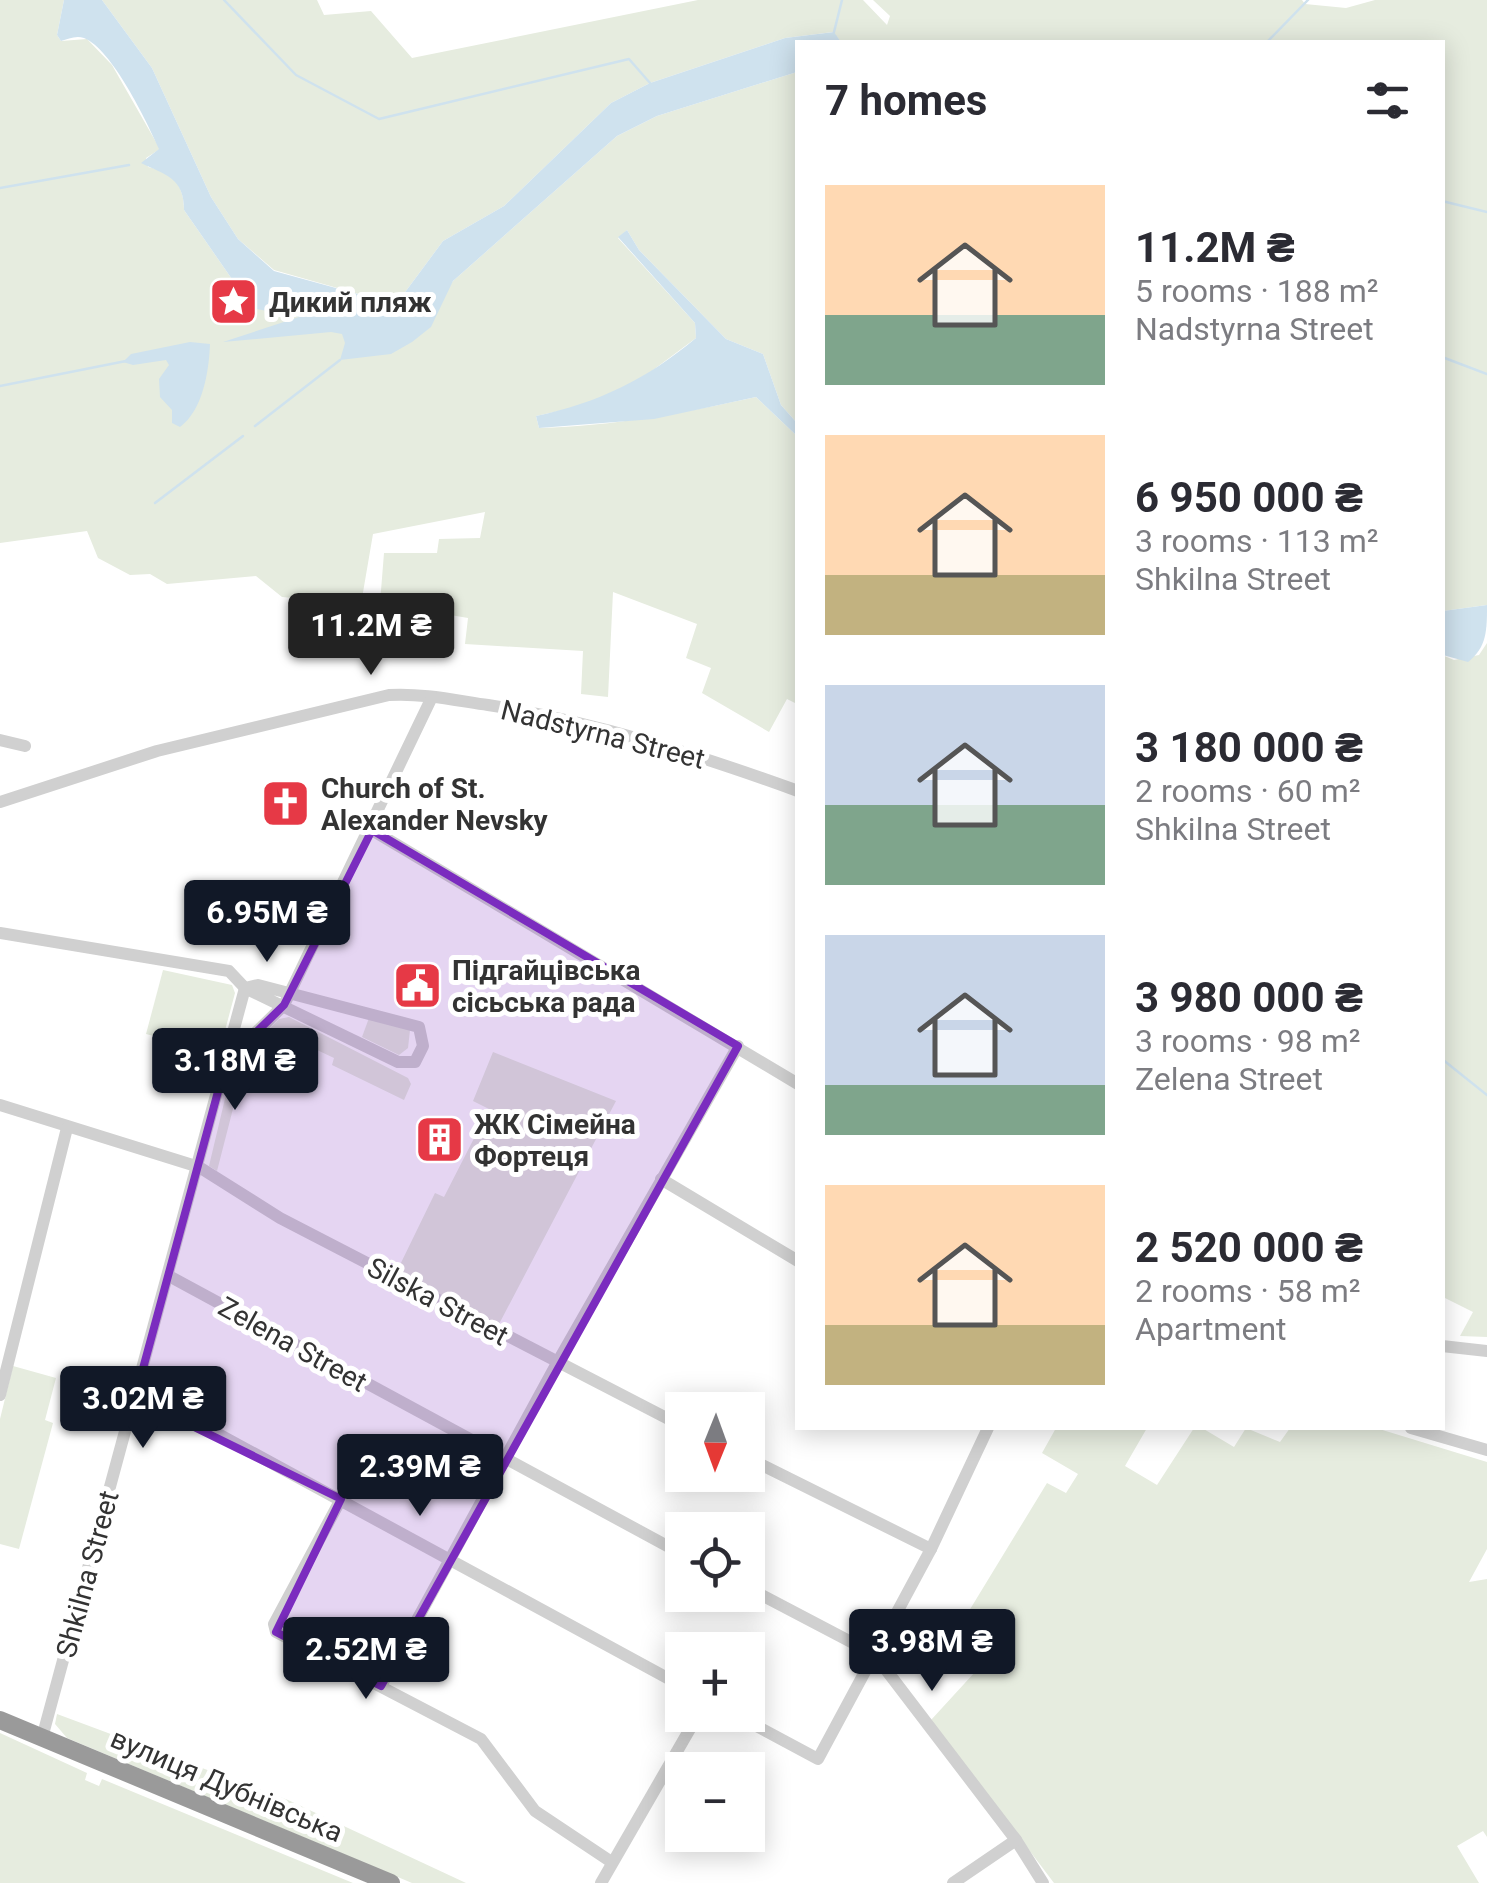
<!DOCTYPE html>
<meta charset="utf-8">
<style>
:root{--surface:#fff;--page:#f2f2f3;--text:#2b2b33;--muted:#7c7c81;--accent:#111827}
body{margin:0;font-family:Roboto,sans-serif;background:var(--page);color:var(--text);height:100vh;display:flex;flex-direction:column;font-size:38px;white-space:nowrap}
*{box-sizing:border-box;margin:0}
p{font-size:32px;color:var(--muted)}
.icon{flex:none;width:55px;height:55px;fill:none;stroke:currentColor;stroke-width:2;stroke-linecap:round;stroke-linejoin:round}
.map{position:relative;flex:1;overflow:hidden}
.details{position:absolute;left:795px;top:40px;width:650px;height:1390px;display:flex;flex-direction:column;background:var(--surface);border-radius:0px;box-shadow:0 5px 25px #0003}
.details>*{flex:none}
.needle{width:65px;rotate:181deg}
.buttons{position:absolute;left:665px;top:1392px;display:grid;gap:20px}
.buttons a{display:grid;place-items:center;width:100px;height:100px;border-radius:0px;background:var(--surface);box-shadow:0 5px 25px #0003;font-size:50px}
.price{position:absolute;translate:-50% -85px;padding:0 22px;border-radius:10px;background:var(--accent);color:#fff;font-size:32px;line-height:65px;filter:drop-shadow(0 2px 5px #0008)}
.price::after{content:'';position:absolute;left:50%;top:60px;width:30px;height:22px;margin-left:-15px;background:inherit;clip-path:polygon(0 0,100% 0,50% 100%)}
.price.active{background:#222;color:#fff}
ul{padding:0;list-style:none}
li{display:flex;align-items:center;gap:30px;height:250px;padding:0 30px}
li span{display:grid;place-items:center;flex:none;width:280px;height:200px;border-radius:0px;color:#555}
li>.icon{margin-inline-start:auto}
span .icon{width:120px;height:120px;fill:#fffc;stroke-width:1}
li b{font-size:42px}
h2{display:flex;justify-content:space-between;align-items:center;height:120px;padding:0 30px;font-size:42px}
.map>svg:first-child{display:block}
</style>
<div class="map">
<svg width="1487" height="1883" viewBox="0 0 1487 1883">
<rect width="100%" height="100%" fill="#fff"/>
<g fill="#e6ecdf">
<path d="M0,0H64L57,35L61,41L87,39L112,65L160,149L146,158L148,167C173,172 184,185 184,210L252,308L439,302L453,281L617,136L657,116L797,72V423L781,405L763,354L726,339L639,250L627,230L618,238L695,323L696,338L641,379L587,405L536,416L539,428C614,426 683,413 756,397L797,436V704L787,699L769,732L702,693L711,668L686,658L697,624L613,592L608,697L581,694L583,651L465,644L468,618L380,603L384,553H437L439,539L480,538L485,512L373,534L361,604L282,597L256,576L167,584L150,574L130,575L98,558L87,531L0,543Z"/>
<polygon points="102,0 317,0 324,15 371,11 412,58 698,0 863,0 887,25 890,16 873,0 1302,0 1305,4 1346,8 1375,0 1487,0 1487,605 1443,611 1442,42 841,42 833,32 785,38 650,83 611,103 504,206 443,241 403,295 376,299 274,270 238,239 211,197 152,68"/>
<polygon points="1487,643 1487,1337 1460,1336 1473,1312 1443,1297 1442,655 1454,660 1479,655"/>
<polygon points="163,970 232,985 235,993 219,1053 146,1034"/>
<polygon points="289,1017 408,1078 411,1084 404,1100 332,1065 334,1058 279,1032 244,1066 217,1171 209,1166 233,1065 279,1019"/>
<polygon points="369,1018 410,1030 408,1048 399,1055 362,1037"/>
<polygon points="493,1052 616,1101 498,1326 397,1271 435,1193 444,1197 489,1109 473,1101"/>
<polygon points="13,1366 56,1378 45,1420 53,1423 19,1549 0,1544 0,1419"/>
<polygon points="1056,1428 1147,1428 1125,1466 1157,1485 1194,1428 1202,1428 1234,1447 1246,1428 1280,1442 1290,1428 1376,1428 1487,1462 1487,1549 1469,1582 1487,1579 1487,1837 1483,1831 1457,1846 1479,1883 1054,1883 931,1720 975,1672 944,1652 1047,1483 1066,1493 1078,1474 1042,1453"/>
<polygon points="57,1714 288,1800 466,1883 412,1883 67,1738 55,1724"/>
<polygon points="0,1733 87,1773 85,1780 99,1786 102,1779 353,1883 0,1883"/>
</g>
<g fill="#cfe2ee">
<path d="M64,0H102L152,68L211,197L238,239L274,271L376,299L403,295L443,241L504,206L611,103L650,83L785,38L834,32L841,42H798L797,72L657,116L617,136L453,281L431,327L412,342L391,354L340,360L345,343L342,334L331,332L223,342L299,317L252,308L184,210C184,178 166,175 141,163L159,149C147,122 112,49 84,38C76,35 68,39 61,41L57,35Z"/>
<path d="M627,230L639,250L726,339L763,354L781,405L797,423V436L756,397L654,419L539,428L536,416C598,403 647,379 696,338L695,323L618,237Z"/>
<path d="M190,342L210,344C209,371 203,410 180,427L172,423V410L160,397L159,379L169,365L166,360L133,365L123,362L131,354Z"/>
<path d="M1487,605C1487,630 1487,647 1468,662L1443,655V611Z"/>
</g>
<g fill="none" stroke-linecap="round" stroke-linejoin="round">
<g stroke="#cfe2ee" stroke-width="2.5">
<polyline points="224,0 296,75 379,119 629,59 650,83"/>
<polyline points="834,32 842,0"/>
<polyline points="1267,42 1308,0"/>
<polyline points="0,188 129,165"/>
<polyline points="1442,201 1487,212"/>
<polyline points="1442,357 1487,374"/>
<polyline points="0,386 126,361"/>
<polyline points="255,426 340,360"/>
<polyline points="155,503 243,436"/>
<polyline points="1442,1059 1487,1095"/>
</g>
<g stroke="#d0d0d0" stroke-width="12">
<polyline points="0,740 25,746"/>
<path d="M0,802L157,751L389,695C422,693 454,700 488,705C595,722 696,754 798,791"/>
<polyline points="372,830 798,1084"/>
<polyline points="0,933 229,971 245,988"/>
<polygon points="258,985 419,1027 423,1046 415,1062 398,1062 245,988"/>
<polyline points="227,1061 284,1005 432,697"/>
<polyline points="0,1105 199,1167 280,1218 682,1426"/>
<polyline points="661,1179 798,1261"/>
<polyline points="169,1276 682,1554"/>
<polyline points="1442,1346 1487,1351"/>
<polyline points="0,1395 67,1128"/>
<polyline points="135,1398 198,1423 682,1686"/>
<polyline points="1411,1428 1487,1450"/>
<polyline points="748,1458 931,1549"/>
<polyline points="341,1499 274,1624 276,1632 481,1739 535,1811 610,1861"/>
<polyline points="748,1588 874,1654 1016,1840 1043,1883"/>
<polyline points="381,1686 557,1363 738,1046"/>
<polyline points="736,1715 818,1759 931,1549 988,1428"/>
<polyline points="42,1738 245,988"/>
<polyline points="601,1883 698,1715"/>
<polyline points="953,1883 1016,1840"/>
</g>
<polyline stroke="#9a9a9a" stroke-width="18" points="0,1720 391,1883"/>
</g>
<path fill="#7b2cbf" fill-opacity="0.2" stroke="#7b2cbf" stroke-width="8" stroke-linejoin="round" d="M372,830L738,1046L381,1686L276,1632L341,1499L135,1398L226,1062L284,1005Z"/>
<defs>
<symbol id="sight-square" viewBox="-11 -11 22 22"><rect x="-9" y="-9" width="18" height="18" rx="4" fill="#e63946" stroke="#fff"/><path d="M0-6L1.8-2.2L6-1.7L2.9 1.2L3.7 5.4L0 3.3L-3.7 5.4L-2.9 1.2L-6-1.7L-1.8-2.2Z" fill="#fff"/></symbol>
<symbol id="church-square" viewBox="-11 -11 22 22"><rect x="-9" y="-9" width="18" height="18" rx="4" fill="#e63946" stroke="#fff"/><path d="M-1.2-6h2.4v3.5h3.3v2.4h-3.3V6h-2.4V-.1h-3.3v-2.4h3.3Z" fill="#fff"/></symbol>
<symbol id="civic-square" viewBox="-11 -11 22 22"><rect x="-9" y="-9" width="18" height="18" rx="4" fill="#e63946" stroke="#fff"/><path d="M-.6-6.5H3V-4.5H.6V-3L4-1V1h2V6H-6V1h2V-1L-.6-3ZM-1.2 2.5V6h2.4V2.5Z" fill="#fff"/></symbol>
<symbol id="building-square" viewBox="-11 -11 22 22"><rect x="-9" y="-9" width="18" height="18" rx="4" fill="#e63946" stroke="#fff"/><path d="M-4-6H4V6H1V3H-1V6H-4ZM-2.5-4.3h1.7v1.8h-1.7ZM.8-4.3h1.7v1.8H.8ZM-2.5-1h1.7V.8h-1.7ZM.8-1h1.7V.8H.8Z" fill="#fff"/></symbol>
</defs>
<g fill-rule="evenodd">
<use href="#sight-square" x="206" y="274" width="55" height="55"/>
<use href="#church-square" x="258" y="776" width="55" height="55"/>
<use href="#civic-square" x="390" y="958" width="55" height="55"/>
<use href="#building-square" x="412" y="1112" width="55" height="55"/>
</g>
<g text-anchor="middle" stroke-width="10" stroke-linejoin="round" paint-order="stroke">
<g font-size="28" font-weight="bold" fill="#333" stroke="#fff" text-anchor="start">
<text x="269" y="312">Дикий пляж</text>
<text x="321" y="798">Church of St.<tspan x="321" dy="32">Alexander Nevsky</tspan></text>
<text x="452" y="980">Підгайцівська<tspan x="452" dy="32">сісьська рада</tspan></text>
<text x="474" y="1134">ЖК Сімейна<tspan x="474" dy="32">Фортеця</tspan></text>
</g>
<g font-size="28" fill="#333" stroke="#fff">
<text transform="translate(603 734) rotate(14)" y="10">Nadstyrna Street</text>
<text transform="translate(438 1301) rotate(28)" y="10">Silska Street</text>
<text transform="translate(293 1344) rotate(29)" y="10">Zelena Street</text>
<text transform="translate(87 1574) rotate(-75)" y="10">Shkilna Street</text>
<text transform="translate(227 1785) rotate(23)" y="10">вулиця Дубнівська</text>
</g>
</g>
</svg>
<div class="buttons">
<a><svg class="needle" viewBox="-14 -14 28 28"><path d="M0-13l5 13h-10z" fill="#e53935"/><path d="M0 13l5-13h-10z" fill="#7c7c81"/></svg></a>
<a><svg class="icon" aria-label="locate" viewBox="0 0 24 24"><circle cx="12" cy="12" r="6"/><path d="M12 2v4M12 18v4M2 12h4M18 12h4"/></svg></a>
<a>+</a>
<a>−</a>
</div>
<b class="price active" style="left:371px;top:678px">11.2M ₴</b>
<b class="price" style="left:267px;top:965px">6.95M ₴</b>
<b class="price" style="left:235px;top:1113px">3.18M ₴</b>
<b class="price" style="left:143px;top:1451px">3.02M ₴</b>
<b class="price" style="left:420px;top:1519px">2.39M ₴</b>
<b class="price" style="left:932px;top:1694px">3.98M ₴</b>
<b class="price" style="left:366px;top:1702px">2.52M ₴</b>
<section class="details">
<h2>7 homes<svg class="icon" aria-label="filters" viewBox="0 0 24 24"><path d="M4 7h16M4 17h16"/><circle cx="9" cy="7" r="2"/><circle cx="15" cy="17" r="2"/></svg></h2>
<ul>
<li><span style="background:linear-gradient(#ffd9b3 65%,#7fa58c 0)"><svg class="icon" aria-label="home" viewBox="0 0 24 24"><path d="M3 11l9-7 9 7M6 9v11h12V9"/></svg></span><div><b>11.2M ₴</b><p>5 rooms · 188 m²</p><p>Nadstyrna Street</p></div></li>
<li><span style="background:linear-gradient(#ffd9b3 70%,#c2b280 0)"><svg class="icon" aria-label="home" viewBox="0 0 24 24"><path d="M3 11l9-7 9 7M6 9v11h12V9"/></svg></span><div><b>6 950 000 ₴</b><p>3 rooms · 113 m²</p><p>Shkilna Street</p></div></li>
<li><span style="background:linear-gradient(#c9d6e8 60%,#7fa58c 0)"><svg class="icon" aria-label="home" viewBox="0 0 24 24"><path d="M3 11l9-7 9 7M6 9v11h12V9"/></svg></span><div><b>3 180 000 ₴</b><p>2 rooms · 60 m²</p><p>Shkilna Street</p></div></li>
<li><span style="background:linear-gradient(#c9d6e8 75%,#7fa58c 0)"><svg class="icon" aria-label="home" viewBox="0 0 24 24"><path d="M3 11l9-7 9 7M6 9v11h12V9"/></svg></span><div><b>3 980 000 ₴</b><p>3 rooms · 98 m²</p><p>Zelena Street</p></div></li>
<li><span style="background:linear-gradient(#ffd9b3 70%,#c2b280 0)"><svg class="icon" aria-label="home" viewBox="0 0 24 24"><path d="M3 11l9-7 9 7M6 9v11h12V9"/></svg></span><div><b>2 520 000 ₴</b><p>2 rooms · 58 m²</p><p>Apartment</p></div></li>
</ul>
</section>
</div>
